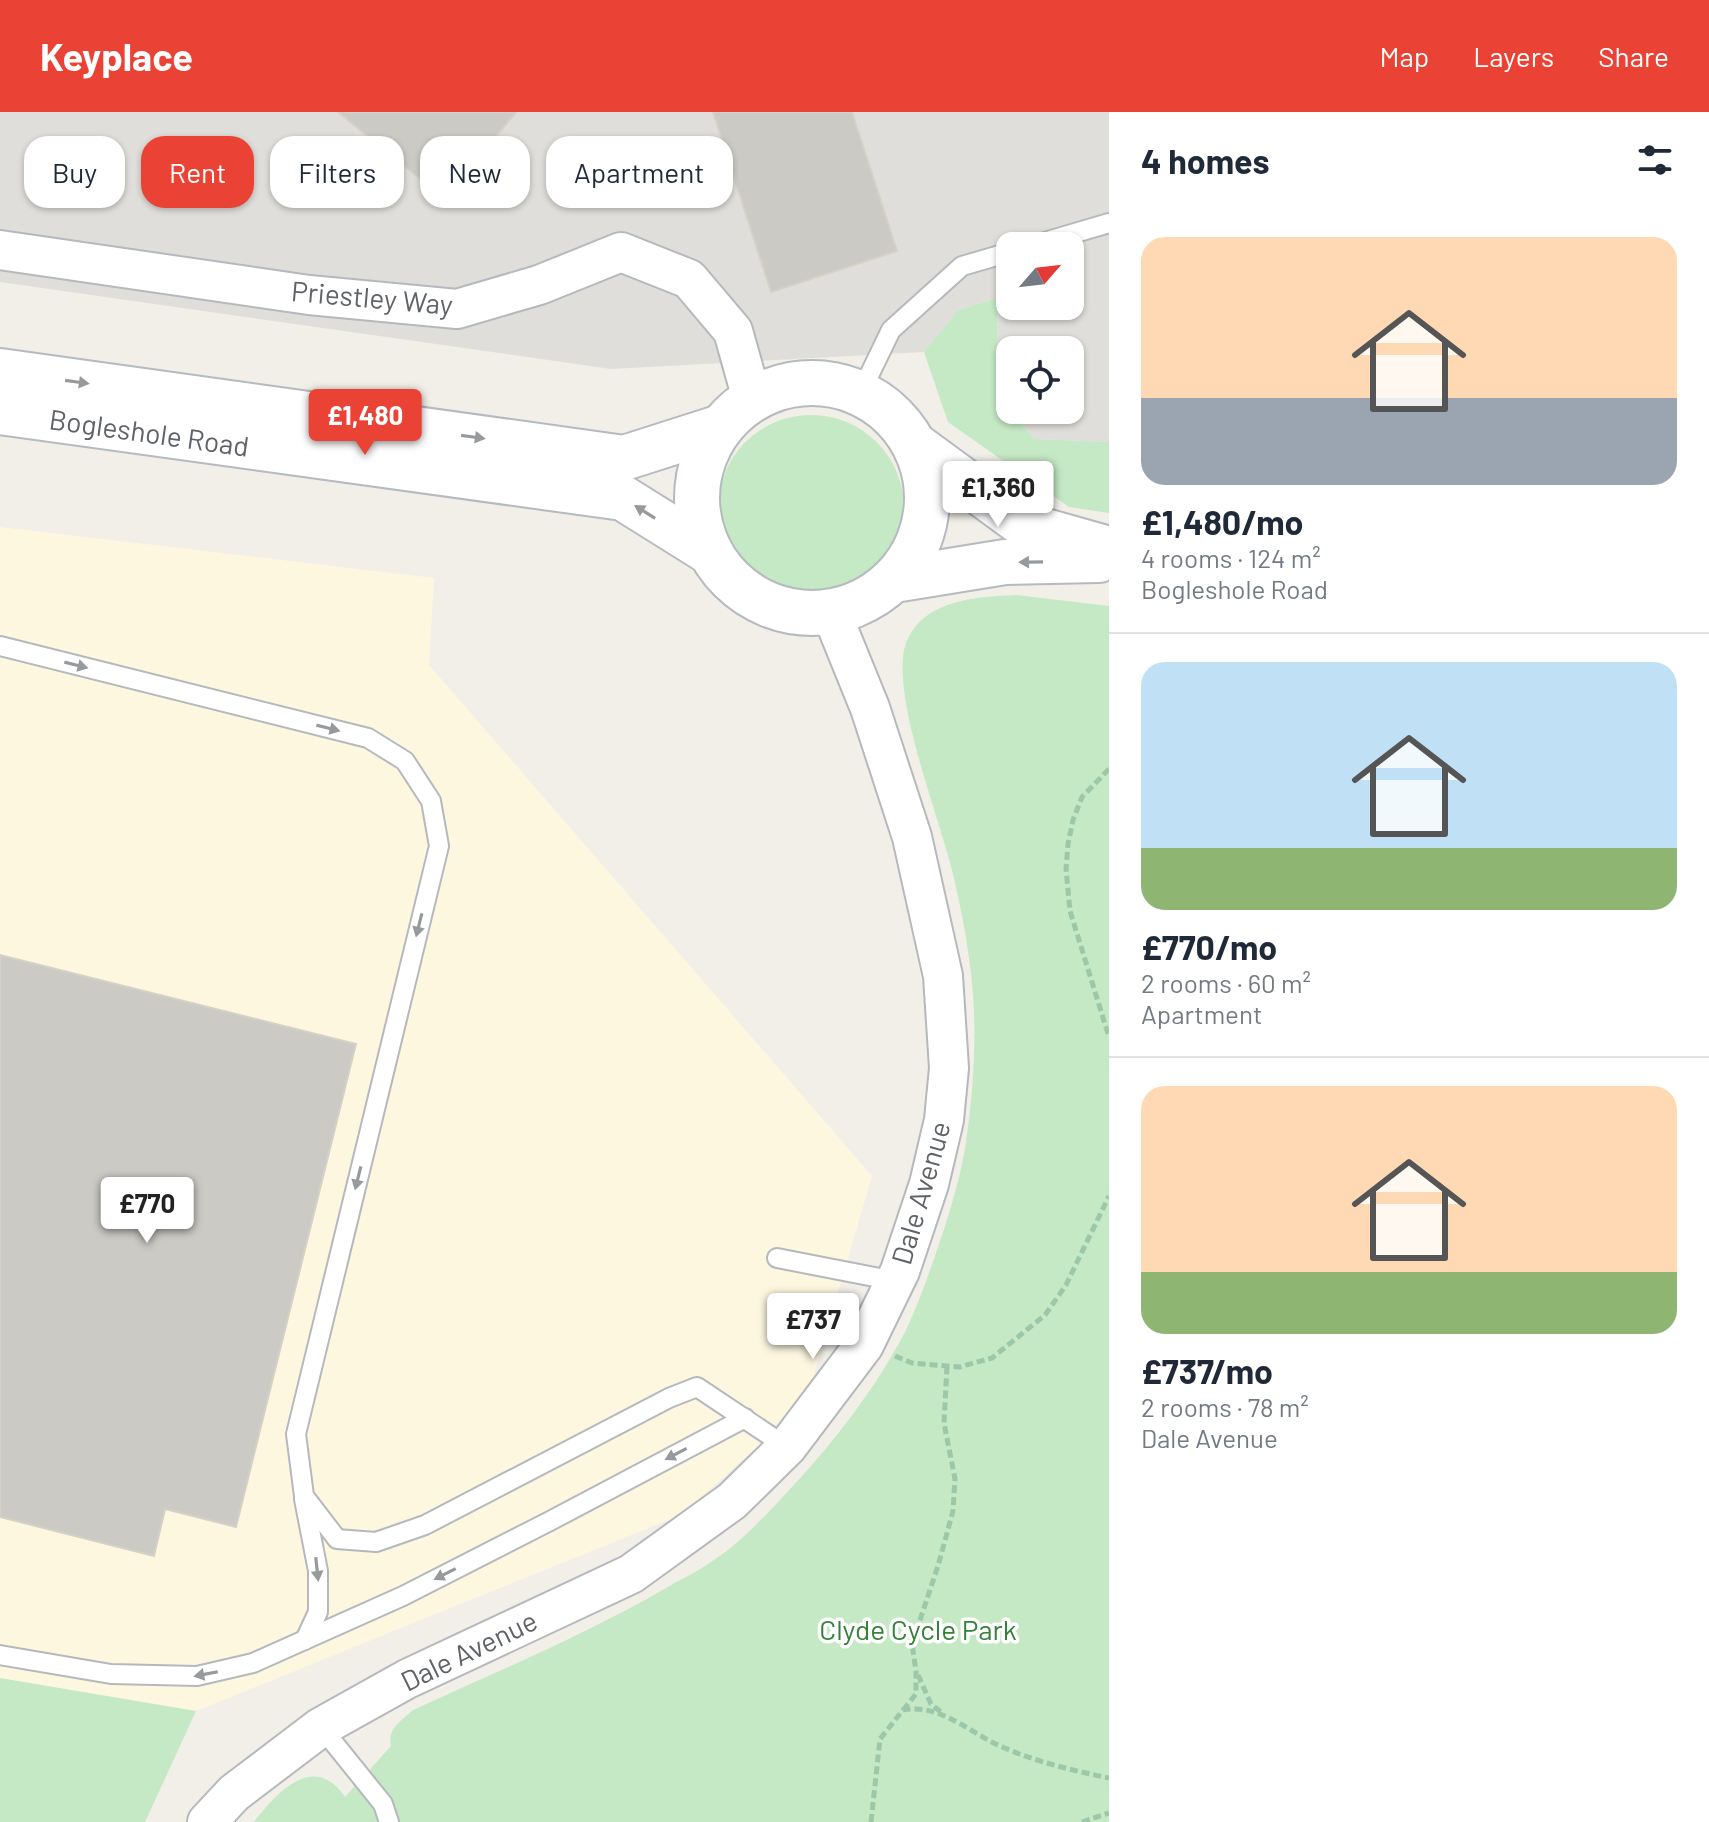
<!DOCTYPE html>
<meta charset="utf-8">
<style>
:root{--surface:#fff;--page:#f2f2f3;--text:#1f2937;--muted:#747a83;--line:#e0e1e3;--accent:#ea4335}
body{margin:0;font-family:Barlow,sans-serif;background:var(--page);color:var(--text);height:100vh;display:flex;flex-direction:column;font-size:30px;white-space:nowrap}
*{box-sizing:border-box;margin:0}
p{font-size:26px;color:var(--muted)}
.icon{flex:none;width:44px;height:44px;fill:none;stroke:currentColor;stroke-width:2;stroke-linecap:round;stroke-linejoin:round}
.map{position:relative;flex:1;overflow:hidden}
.details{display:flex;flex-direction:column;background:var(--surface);width:600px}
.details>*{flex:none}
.top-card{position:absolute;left:24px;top:24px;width:760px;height:72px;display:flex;gap:16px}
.needle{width:52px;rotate:62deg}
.controls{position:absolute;left:996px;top:120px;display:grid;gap:16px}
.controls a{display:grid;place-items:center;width:88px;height:88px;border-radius:16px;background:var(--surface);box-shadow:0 2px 6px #0004;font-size:40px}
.price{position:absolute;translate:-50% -68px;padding:0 18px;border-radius:8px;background:#fff;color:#222;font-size:26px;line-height:52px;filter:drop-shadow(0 2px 4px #0008)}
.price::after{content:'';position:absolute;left:50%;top:48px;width:24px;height:18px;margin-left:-12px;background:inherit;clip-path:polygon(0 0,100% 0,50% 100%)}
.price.active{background:var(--accent);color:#fff}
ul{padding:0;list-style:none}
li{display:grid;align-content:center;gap:16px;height:424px;padding:0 32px}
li+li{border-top:2px solid var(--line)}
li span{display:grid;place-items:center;height:248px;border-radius:24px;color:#555}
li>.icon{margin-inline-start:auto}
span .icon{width:144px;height:144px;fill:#fffc;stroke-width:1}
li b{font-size:34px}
h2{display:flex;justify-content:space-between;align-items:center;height:96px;padding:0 32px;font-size:34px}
.pill{padding:0 28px;border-radius:24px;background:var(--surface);box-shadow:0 2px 6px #0004;font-size:28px;line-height:72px}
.pill.active{background:var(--accent);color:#fff}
header{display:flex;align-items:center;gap:48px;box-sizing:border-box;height:112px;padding:0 40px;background:var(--accent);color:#fff}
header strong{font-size:38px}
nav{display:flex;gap:44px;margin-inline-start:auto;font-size:28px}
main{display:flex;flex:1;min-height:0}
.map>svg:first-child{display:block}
</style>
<header>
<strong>Keyplace</strong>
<nav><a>Map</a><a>Layers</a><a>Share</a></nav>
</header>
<main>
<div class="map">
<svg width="1109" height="1710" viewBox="0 0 1109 1710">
<rect width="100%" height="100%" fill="#f1efe8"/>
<polygon fill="#fef7e0" points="0,415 434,466 429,553 872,1064 806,1290 683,1402 196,1599 0,1572"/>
<path fill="#e0deda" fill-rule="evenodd" d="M0,0H1109V330L1034,327L998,284L997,186L958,198L924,240L611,257L0,170ZM1010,134H1070V194H1010ZM1010,238H1070V298H1010Z"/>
<g fill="#c5e8c5">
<polygon points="997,186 998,284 1034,327 1109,330 1109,401 1069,395 948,310 924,240 958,198"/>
<circle cx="811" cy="396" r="93"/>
<path d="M1016,483L1109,494V1710H254C272,1687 306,1645 337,1675C340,1678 343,1682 345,1685L391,1634C387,1617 401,1609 413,1598C498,1559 585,1523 666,1476C681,1467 697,1460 711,1450C742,1430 767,1402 792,1375C834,1330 877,1274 905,1220C917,1196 926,1169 935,1144C948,1106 960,1069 966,1030C975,967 978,908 969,846C965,816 959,787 952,758C940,708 887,573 907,529C925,487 977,485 1016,483Z"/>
<polygon points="0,1566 196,1599 145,1710 0,1710"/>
</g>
<g fill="#cccac5" stroke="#d6d1c6" stroke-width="2">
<polygon points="338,0 516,0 445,87"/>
<polygon points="713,0 852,0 897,139 771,180"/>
<polygon points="0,843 356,932 236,1415 165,1397 154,1444 0,1405"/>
</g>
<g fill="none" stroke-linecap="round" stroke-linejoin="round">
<defs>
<g id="lane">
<polyline points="1031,134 1109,111"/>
<polyline points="861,280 891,218 962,154 1010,140"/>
<polyline points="0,534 368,626 405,649 431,689 439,734 296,1322 304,1384 337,1427 376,1430 425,1413 669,1286 697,1275 787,1335"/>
<polyline points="777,1146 895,1169"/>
<polyline points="304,1387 318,1459 318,1500 305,1528"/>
<polyline points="0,1543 111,1562 197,1564 253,1551 403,1484 550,1409 745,1306"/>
<polyline points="321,1615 383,1692 389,1710"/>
</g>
<g id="street">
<polyline points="0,138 309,183 457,197 539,173 621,140 689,167 733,219 752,287"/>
<polyline points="207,1710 234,1681 321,1615 407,1567 631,1462 732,1389 787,1335 864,1233 900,1159 929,1072 944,1008 949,956 943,864 912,725 870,596 831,500"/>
</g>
<g id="secondary">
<polyline points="0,259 624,346 721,315"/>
<circle cx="812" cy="386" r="115"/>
<polyline points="0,300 623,386 711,441"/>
<polyline points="915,333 1024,413 1109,437"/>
<polyline points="894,468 1005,450 1099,448"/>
</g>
</defs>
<use href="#lane" stroke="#b5b8bc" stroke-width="22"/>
<use href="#street" stroke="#b5b8bc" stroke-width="42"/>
<use href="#secondary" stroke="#b6babf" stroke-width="48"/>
<g stroke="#9cc7a9" stroke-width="5" stroke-dasharray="8 4" stroke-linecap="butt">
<polyline points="1109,657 1082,685 1073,708 1068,732 1066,757 1070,799 1109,925"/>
<polyline points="895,1244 912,1251 959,1255 992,1246 1045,1203 1066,1173 1109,1084"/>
<polyline points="918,1563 931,1592 942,1601"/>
<polyline points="903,1598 916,1582 916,1559 912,1532 938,1454 953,1399 955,1367 944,1311 947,1254"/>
<path d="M871,1710L880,1627L903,1598C939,1591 969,1620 1000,1634C1036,1650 1071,1658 1109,1666"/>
<polyline points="1082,1710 1109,1701"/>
</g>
<use href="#lane" stroke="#fff" stroke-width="18"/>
<use href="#street" stroke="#fff" stroke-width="38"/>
<use href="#secondary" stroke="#fff" stroke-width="44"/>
</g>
<defs><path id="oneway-solid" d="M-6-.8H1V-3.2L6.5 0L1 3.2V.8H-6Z" transform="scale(2)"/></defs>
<g fill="#979a9d">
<use href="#oneway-solid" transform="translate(77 270) rotate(8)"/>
<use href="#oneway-solid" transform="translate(473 325) rotate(8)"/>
<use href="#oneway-solid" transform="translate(645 400) rotate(-148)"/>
<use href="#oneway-solid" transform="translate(1031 450) rotate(179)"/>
<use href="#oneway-solid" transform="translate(76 553) rotate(14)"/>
<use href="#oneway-solid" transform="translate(328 616) rotate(14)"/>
<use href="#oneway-solid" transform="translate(419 813) rotate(104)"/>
<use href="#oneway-solid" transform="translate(358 1066) rotate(104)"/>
<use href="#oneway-solid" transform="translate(676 1342) rotate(152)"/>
<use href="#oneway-solid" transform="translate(317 1457) rotate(84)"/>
<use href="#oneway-solid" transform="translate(445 1462) rotate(153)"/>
<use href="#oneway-solid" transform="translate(206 1562) rotate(169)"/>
</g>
<g text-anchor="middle" stroke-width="7" stroke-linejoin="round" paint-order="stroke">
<g font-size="28" fill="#5f6368" stroke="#fff">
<text transform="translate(372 186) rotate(5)" y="10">Priestley Way</text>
<text transform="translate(149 321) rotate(8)" y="10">Bogleshole Road</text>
<text transform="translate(921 1081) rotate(-74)" y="10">Dale Avenue</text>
<text transform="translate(469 1539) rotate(-26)" y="10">Dale Avenue</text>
</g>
<g font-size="28" fill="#348238" stroke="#fff">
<text x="918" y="1528">Clyde Cycle Park</text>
</g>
</g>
</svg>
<div class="controls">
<a><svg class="needle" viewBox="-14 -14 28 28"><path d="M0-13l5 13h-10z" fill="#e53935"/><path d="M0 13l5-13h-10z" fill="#747a83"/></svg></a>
<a><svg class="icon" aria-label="locate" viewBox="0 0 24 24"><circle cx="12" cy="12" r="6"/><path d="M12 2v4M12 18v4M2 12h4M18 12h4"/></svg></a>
</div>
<b class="price active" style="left:365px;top:345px">£1,480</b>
<b class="price" style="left:998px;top:417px">£1,360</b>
<b class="price" style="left:147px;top:1133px">£770</b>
<b class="price" style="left:813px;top:1249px">£737</b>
<div class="top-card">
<a class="pill">Buy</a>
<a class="pill active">Rent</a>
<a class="pill">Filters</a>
<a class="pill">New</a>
<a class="pill">Apartment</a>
</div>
</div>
<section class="details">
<h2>4 homes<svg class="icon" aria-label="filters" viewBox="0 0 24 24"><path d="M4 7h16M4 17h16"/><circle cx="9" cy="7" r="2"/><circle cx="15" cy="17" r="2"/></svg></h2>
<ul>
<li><span style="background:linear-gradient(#ffd9b3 65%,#9aa5b1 0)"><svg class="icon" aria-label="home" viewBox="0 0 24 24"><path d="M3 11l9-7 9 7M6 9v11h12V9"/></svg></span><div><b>£1,480/mo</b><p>4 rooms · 124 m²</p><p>Bogleshole Road</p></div></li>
<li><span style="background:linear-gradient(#bfe0f5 75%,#8fb573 0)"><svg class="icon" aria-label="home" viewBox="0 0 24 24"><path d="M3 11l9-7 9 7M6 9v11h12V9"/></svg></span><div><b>£770/mo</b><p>2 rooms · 60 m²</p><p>Apartment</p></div></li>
<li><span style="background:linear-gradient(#ffd9b3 75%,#8fb573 0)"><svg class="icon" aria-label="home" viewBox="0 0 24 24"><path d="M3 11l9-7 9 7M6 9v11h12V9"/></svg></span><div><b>£737/mo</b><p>2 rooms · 78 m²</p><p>Dale Avenue</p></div></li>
</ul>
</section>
</main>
